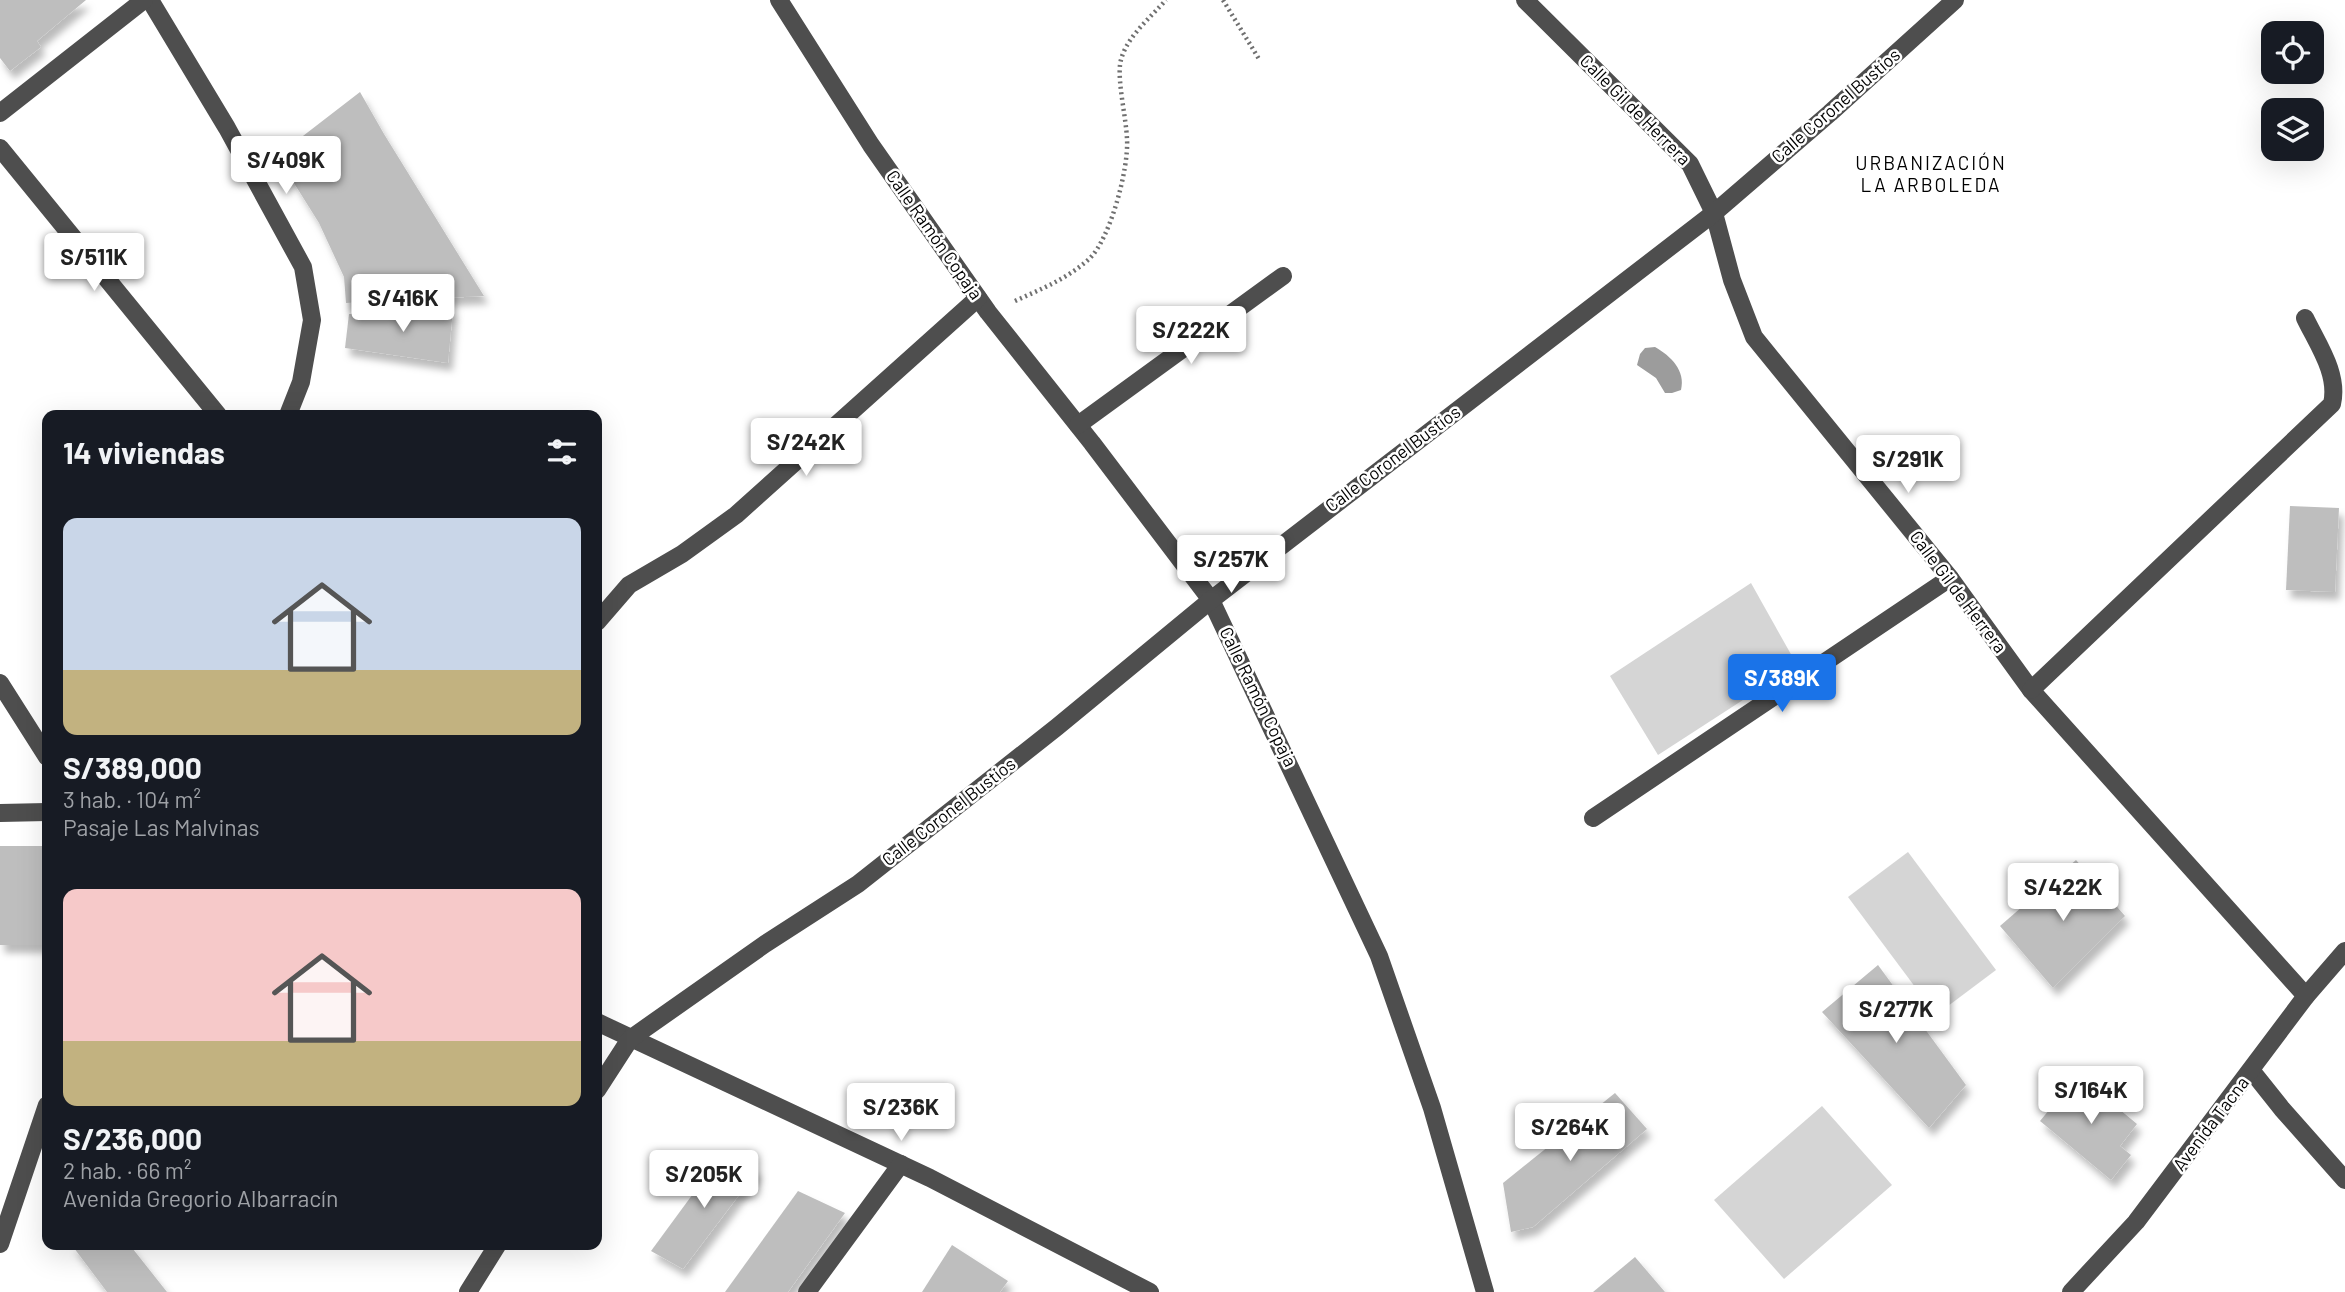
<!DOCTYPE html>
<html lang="es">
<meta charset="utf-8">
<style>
:root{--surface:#171b24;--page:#242831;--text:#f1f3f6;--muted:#9ea1a6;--accent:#1a73e8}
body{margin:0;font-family:Barlow,sans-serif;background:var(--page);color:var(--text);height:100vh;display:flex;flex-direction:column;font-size:26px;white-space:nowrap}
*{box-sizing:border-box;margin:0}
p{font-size:23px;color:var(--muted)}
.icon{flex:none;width:38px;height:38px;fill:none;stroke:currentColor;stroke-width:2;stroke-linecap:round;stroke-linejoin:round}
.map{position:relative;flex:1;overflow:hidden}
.panel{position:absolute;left:42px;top:410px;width:560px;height:840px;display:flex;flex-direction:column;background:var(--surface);border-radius:14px;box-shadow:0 7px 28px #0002}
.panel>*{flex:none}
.tools{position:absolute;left:2261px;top:21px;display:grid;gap:14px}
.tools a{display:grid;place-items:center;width:63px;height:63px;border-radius:14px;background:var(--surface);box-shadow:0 7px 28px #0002;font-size:35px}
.price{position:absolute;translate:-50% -60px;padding:0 16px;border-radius:7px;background:#fff;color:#222;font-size:23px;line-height:46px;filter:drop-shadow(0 2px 4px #0008)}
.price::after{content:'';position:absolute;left:50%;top:42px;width:21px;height:16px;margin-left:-10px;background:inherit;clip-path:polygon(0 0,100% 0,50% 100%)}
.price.current{background:var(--accent);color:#fff}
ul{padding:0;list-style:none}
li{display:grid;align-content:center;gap:14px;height:371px;padding:0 21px}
li span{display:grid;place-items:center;height:217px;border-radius:14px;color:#555}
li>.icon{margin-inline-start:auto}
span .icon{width:126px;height:126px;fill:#fffc;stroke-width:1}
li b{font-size:30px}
h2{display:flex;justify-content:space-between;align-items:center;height:84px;padding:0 21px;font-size:30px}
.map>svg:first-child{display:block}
</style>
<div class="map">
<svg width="2345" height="1292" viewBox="0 0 2345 1292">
<defs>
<filter id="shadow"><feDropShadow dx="4.5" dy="8" stdDeviation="3.5" flood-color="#0004"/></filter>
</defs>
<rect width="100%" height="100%" fill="#fff"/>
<g fill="#d5d5d5">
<polygon points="1751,583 1797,665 1658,755 1610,676"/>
<polygon points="1908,852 1996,970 1936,1015 1848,897"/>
<polygon points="1822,1106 1892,1185 1784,1279 1714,1200"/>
</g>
<path fill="#9c9c9c" d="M1655,347C1671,356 1686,371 1681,390L1672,393H1665L1656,378L1637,365L1640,354L1645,348Z"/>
<g fill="#bebebe" filter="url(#shadow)">
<polygon points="0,0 86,0 37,41 41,47 10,71 0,58"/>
<polygon points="360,92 384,134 484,296 346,303 344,277 319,223 277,156"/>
<polygon points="453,309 448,363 345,348 349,314"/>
<polygon points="2290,506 2339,508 2335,592 2286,590"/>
<rect x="0" y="846" width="47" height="99"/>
<polygon points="2076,860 2125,916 2053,988 2000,926"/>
<polygon points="1878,965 1966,1085 1929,1128 1822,1012"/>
<polygon points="2078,1075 2137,1124 2120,1146 2131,1155 2111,1180 2040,1121"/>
<polygon points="1615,1093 1647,1129 1533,1227 1511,1232 1503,1183"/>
<polygon points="723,1153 758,1170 683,1269 651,1251"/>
<polygon points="798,1191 845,1213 788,1292 725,1292"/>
<polygon points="71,1244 129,1244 167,1292 107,1292"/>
<polygon points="952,1245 1008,1281 1000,1292 922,1292"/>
<polygon points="1635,1257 1665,1292 1593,1292"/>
</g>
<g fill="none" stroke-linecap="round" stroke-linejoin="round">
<g stroke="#707070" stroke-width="4.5" stroke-dasharray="2 3.5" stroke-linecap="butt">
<polyline points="1223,0 1259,59"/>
<path d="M1015,301C1041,289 1067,279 1089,259C1110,240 1129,168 1127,139C1126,117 1118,85 1120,65C1123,40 1150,18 1166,0"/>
</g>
<g stroke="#4e4e4e" stroke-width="18">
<polyline points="150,0 227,128 303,267 312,320 301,382 288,415"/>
<polyline points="779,0 871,145 988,312 1092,443 1211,600 1379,956 1432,1108 1485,1292"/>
<polyline points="1525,0 1690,164 1714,213 1732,280 1754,337 1950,578 2031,690 2306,996"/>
<polyline points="0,113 144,0"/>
<polyline points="0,148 218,415"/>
<polyline points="1078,425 1283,276"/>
<polyline points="597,622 629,585 682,554 736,515 978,298"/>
<polyline points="0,683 47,757"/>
<path d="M2031,690L2332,404C2339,374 2318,345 2305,318"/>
<polyline points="0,813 47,812"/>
<polyline points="1593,818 1950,578"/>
<polyline points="597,1022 930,1178 1150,1292"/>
<polyline points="2251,1070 2282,1109 2345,1180"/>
<polyline points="597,1090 630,1039 765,944 858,884 1057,727 1211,600 1714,213 1830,113 1955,0"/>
<polyline points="0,1244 47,1105"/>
<polyline points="468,1292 498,1244"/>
<polyline points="807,1292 901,1164"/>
<polyline points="2071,1292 2136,1222 2306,996 2345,951"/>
</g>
</g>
<g text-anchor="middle" stroke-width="5" stroke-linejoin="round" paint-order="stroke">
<g font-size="18" fill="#000" stroke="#fff">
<text transform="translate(1836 106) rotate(-41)" y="6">Calle Coronel Bustíos</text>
<text transform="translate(1635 110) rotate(45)" y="6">Calle Gil de Herrera</text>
<text transform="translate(934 235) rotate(55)" y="6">Calle Ramón Copaja</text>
<text transform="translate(1393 459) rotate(-37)" y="6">Calle Coronel Bustíos</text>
<text transform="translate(1958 592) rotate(53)" y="6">Calle Gil de Herrera</text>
<text transform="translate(1258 697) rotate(64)" y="6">Calle Ramón Copaja</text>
<text transform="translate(949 812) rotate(-38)" y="6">Calle Coronel Bustíos</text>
<text transform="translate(2211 1124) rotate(-53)" y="6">Avenida Tacna</text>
</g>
<g font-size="19" letter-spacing="2" fill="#000" stroke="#fff">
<text x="1931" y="170">URBANIZACIÓN<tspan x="1931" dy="22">LA ARBOLEDA</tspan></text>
</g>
</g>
</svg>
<div class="tools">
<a><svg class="icon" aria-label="locate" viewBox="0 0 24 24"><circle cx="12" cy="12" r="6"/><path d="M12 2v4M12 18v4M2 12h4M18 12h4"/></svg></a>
<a><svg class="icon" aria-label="layers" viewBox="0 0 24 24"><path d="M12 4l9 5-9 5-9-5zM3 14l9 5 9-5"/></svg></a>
</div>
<b class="price" style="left:286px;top:196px">S/409K</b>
<b class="price" style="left:94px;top:293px">S/511K</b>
<b class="price" style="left:403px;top:334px">S/416K</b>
<b class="price" style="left:1191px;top:366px">S/222K</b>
<b class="price" style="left:806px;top:478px">S/242K</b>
<b class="price" style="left:1908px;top:495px">S/291K</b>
<b class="price" style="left:1231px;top:595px">S/257K</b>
<b class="price current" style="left:1782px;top:714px">S/389K</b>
<b class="price" style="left:2063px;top:923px">S/422K</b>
<b class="price" style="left:1896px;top:1045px">S/277K</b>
<b class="price" style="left:2091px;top:1126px">S/164K</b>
<b class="price" style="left:901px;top:1143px">S/236K</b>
<b class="price" style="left:1570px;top:1163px">S/264K</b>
<b class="price" style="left:704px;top:1210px">S/205K</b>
<section class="panel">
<h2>14 viviendas<svg class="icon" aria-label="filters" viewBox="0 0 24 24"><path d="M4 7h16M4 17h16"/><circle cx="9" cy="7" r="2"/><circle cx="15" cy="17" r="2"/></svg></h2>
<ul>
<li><span style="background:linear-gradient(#c9d6e8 70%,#c2b280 0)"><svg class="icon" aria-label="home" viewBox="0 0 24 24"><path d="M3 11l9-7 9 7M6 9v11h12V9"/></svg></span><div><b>S/389,000</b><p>3 hab. · 104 m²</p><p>Pasaje Las Malvinas</p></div></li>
<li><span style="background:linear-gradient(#f6c9c9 70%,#c2b280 0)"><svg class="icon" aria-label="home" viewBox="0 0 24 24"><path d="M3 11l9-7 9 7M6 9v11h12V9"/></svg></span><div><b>S/236,000</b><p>2 hab. · 66 m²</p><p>Avenida Gregorio Albarracín</p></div></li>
</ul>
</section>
</div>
